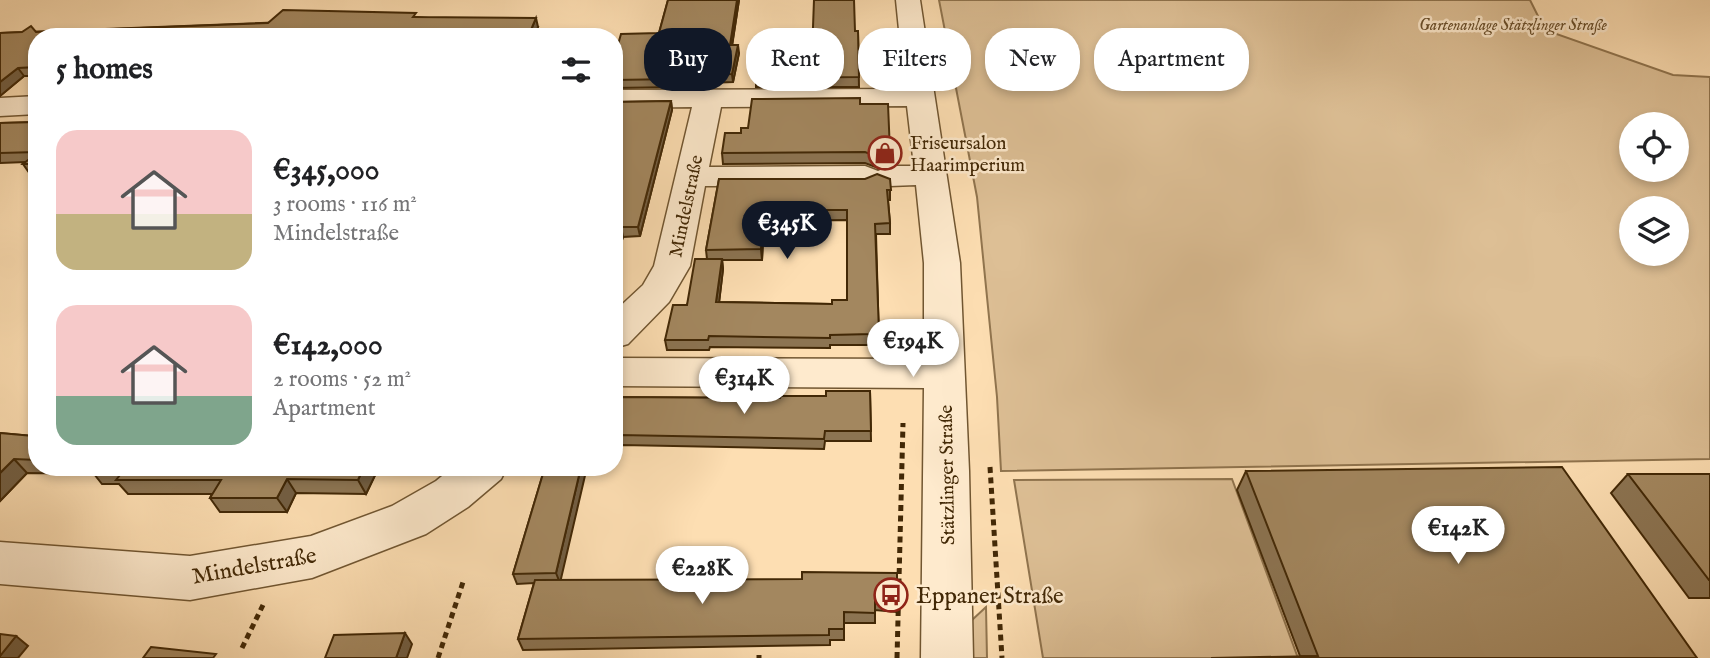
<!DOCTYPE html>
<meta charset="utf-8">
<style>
:root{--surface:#fff;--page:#f2f2f2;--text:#202124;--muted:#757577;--accent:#111827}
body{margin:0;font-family:"IM FELL English",serif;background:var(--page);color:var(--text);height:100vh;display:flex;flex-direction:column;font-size:26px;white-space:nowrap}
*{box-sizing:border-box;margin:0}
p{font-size:23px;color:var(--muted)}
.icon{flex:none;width:38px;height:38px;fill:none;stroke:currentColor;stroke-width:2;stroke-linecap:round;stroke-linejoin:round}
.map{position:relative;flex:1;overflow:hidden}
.panel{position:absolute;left:28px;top:28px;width:595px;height:448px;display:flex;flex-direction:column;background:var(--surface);border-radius:28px;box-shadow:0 4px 10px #0003}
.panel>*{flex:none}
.banner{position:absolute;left:644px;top:28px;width:665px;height:63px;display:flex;gap:14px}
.fabs{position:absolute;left:1619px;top:112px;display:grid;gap:14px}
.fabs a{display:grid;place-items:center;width:70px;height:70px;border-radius:50%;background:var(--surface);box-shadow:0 4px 10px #0003;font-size:35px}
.price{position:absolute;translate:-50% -60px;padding:0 16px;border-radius:24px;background:#fff;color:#222;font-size:23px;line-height:46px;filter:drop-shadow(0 2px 4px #0008)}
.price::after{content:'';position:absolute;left:50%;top:42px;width:21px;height:16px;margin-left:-10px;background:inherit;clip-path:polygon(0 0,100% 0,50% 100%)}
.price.active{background:var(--accent);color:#fff}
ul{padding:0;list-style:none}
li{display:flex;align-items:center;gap:21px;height:175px;padding:0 28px}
li span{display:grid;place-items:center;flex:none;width:196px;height:140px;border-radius:21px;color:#555}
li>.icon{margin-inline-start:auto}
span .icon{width:84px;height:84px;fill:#fffc;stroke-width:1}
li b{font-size:30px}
h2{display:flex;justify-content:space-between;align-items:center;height:84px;padding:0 28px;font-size:30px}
.pill{padding:0 24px;border-radius:28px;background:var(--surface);box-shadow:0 4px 10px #0003;font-size:24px;line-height:63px}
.pill.active{background:var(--accent);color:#fff}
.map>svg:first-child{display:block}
</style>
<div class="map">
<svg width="1710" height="658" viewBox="0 0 1710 658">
<rect width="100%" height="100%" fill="#fddeb2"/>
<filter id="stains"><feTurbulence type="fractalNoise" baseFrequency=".00286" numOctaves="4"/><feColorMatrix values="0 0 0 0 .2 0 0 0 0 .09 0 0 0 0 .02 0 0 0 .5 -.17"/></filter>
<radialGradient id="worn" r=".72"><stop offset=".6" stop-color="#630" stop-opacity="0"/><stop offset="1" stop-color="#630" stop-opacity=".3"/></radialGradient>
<g fill="#ddbf95" stroke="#90744e" stroke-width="2" fill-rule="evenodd">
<path d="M939,0H1530L1545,30L1673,75L1710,77V459L1001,471L997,397L977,197ZM1631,124H1676V170H1631ZM1631,208H1676V254H1631Z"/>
<polygon points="1232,479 1298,658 1043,658 1014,480"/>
<polygon points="986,607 987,658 971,658 971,621"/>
</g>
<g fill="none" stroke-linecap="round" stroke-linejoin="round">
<defs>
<g id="minor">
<path d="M896,0H920L960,263L969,471L973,658H921L924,388L614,386V358L924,359V263L916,185L890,186L877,181L865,186H705L690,266L669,302L628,344L614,348V312L643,285L654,266L692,107L614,108V90L905,89ZM907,106L914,166H890L878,171L865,166L709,167L721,107Z"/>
<polygon points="37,96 37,114 0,116 0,98"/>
<polygon points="453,467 507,467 501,479 468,507 426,534 312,578 190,600 0,584 0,542 190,556 311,536 392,506 436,481"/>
</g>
</defs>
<use href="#minor" stroke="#715631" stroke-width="3"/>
<g stroke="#422806" stroke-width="5" stroke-dasharray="6 4.5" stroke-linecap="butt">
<polyline points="990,467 1002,658"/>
<polyline points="242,648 263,605"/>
<polyline points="759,655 759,658"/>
<polyline points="438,658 464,579"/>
<polyline points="897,658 903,423"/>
</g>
<use href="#minor" fill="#feeacd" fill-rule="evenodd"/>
</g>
<g fill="#8c7452" stroke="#422806" stroke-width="2" fill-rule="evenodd">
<polygon points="668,0 739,0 732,45 739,53 733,82 679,84 678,87 614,88 614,48 659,33"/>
<polygon points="417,17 538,27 534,37 37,37 37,76 24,76 0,96 0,33"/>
<polygon points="855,31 858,31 859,87 756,87 756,78 812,54"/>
<polygon points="671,101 672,110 640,236 623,237 614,265 614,102"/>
<polygon points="860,104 889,164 878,168 865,163 723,164 722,153 741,133 748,128"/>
<polygon points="37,122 37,164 26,162 0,163 0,123"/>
<polygon points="23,164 37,164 37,174 30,174"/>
<path d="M719,179H890V200H888L890,223V234H876L879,342H872V345H830V348L710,347L709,350H667L665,340L687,305L707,259L706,250ZM847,220V300L832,304L719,302L723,269L722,260H762L764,221Z"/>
<polygon points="870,391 871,441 825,441 824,449 622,445 621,450 614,450 614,397 780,398 826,396"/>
<polygon points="37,432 37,467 379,467 366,494 296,493 287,512 220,512 210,498 212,494 128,494 119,484 102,484 94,474 27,473 0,501 0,433 33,436"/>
<polygon points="545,467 560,580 897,601 896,612 875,610 875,623 844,623 844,640 830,640 830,645 523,650 518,639 534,583 517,584 513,574"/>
<polygon points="1246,471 1697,658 1300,656 1237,490"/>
<polygon points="1628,474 1710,474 1710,598 1689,598 1611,493"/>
</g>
<g fill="#725e42" stroke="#422806" stroke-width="2">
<polygon points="737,0 739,0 731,53 730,45"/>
<polygon points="536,18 538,27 534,37 528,37"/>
<polygon points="738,45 739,53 733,82 732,74"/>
<polygon points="18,68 24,76 0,96 0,82"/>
<polygon points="671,101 672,110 640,236 638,227"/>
<polygon points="890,152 889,164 878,168 878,157"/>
<polygon points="764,210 764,221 762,260 761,249"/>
<polygon points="621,227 623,237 614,265 614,249"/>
<polygon points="722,259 723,269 718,312 716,302"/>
<polygon points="620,435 622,445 621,450 618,440"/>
<polygon points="14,459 27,473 0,501 0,473"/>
<polygon points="364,467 379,467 366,494 358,480"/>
<polygon points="581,467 587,467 560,583 556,573"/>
<polygon points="287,479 296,493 287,512 277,498"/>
<polygon points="405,633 412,644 407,658 396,658"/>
<polygon points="16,636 28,646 18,658 0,658 0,656"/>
</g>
<g fill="#a3875f" stroke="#422806" stroke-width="2">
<polygon points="668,0 737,0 730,45 738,45 732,74 678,76 677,79 614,80 614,48 617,48 621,34 659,33"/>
<polygon points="814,0 854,0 855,31 858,31 859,77 756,78 759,55 812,54"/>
<polygon points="283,10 416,13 413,17 536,18 528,37 37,37 37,67 18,68 0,82 0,33 22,32 31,26 36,32 268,23"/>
<polygon points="860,98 860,104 888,104 890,152 878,157 865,152 722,153 725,133 741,133 741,128 748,128 752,99"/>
<polygon points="671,101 638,227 621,227 614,249 614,102"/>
<polygon points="37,122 37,152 0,153 0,123"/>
<polygon points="37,153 37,164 23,164"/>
<polygon points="877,174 890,179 891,190 887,190 890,223 875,224 879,332 872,332 872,334 830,335 830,338 709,336 708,340 665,340 673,305 687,305 695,259 722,259 716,302 832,304 832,300 847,300 847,210 764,210 761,249 706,250 719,179 865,179"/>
<polygon points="826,391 870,391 871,431 825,431 824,439 620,435 618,440 614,440 614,397 780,398 781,396 826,396"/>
<polygon points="37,432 37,460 14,459 0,473 0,433 33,436"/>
<polygon points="92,467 364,467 358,480 287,479 277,498 210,498 221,480 116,480 124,470 90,470"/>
<polygon points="545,467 581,467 556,573 513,574"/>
<polygon points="1562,467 1697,658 1211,658 1318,656 1246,471"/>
<polygon points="1628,474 1710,474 1710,580 1709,580"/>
<polygon points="802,572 897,573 897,601 875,600 875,613 844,612 844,629 829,629 829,635 518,639 535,580 802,579"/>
<polygon points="405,633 396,658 325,658 334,635"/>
<polygon points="0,634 16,636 0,656"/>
<polygon points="151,647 216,654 213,658 143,658"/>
</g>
<defs>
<symbol id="shop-ring" viewBox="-11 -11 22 22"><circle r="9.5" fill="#feeacd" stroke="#8f2418" stroke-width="1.5"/><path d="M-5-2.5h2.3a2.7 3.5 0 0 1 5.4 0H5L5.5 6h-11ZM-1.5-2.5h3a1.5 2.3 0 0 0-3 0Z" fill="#8f2418"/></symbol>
<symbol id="bus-ring" viewBox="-11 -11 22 22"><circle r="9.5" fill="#feeacd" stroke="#8f2418" stroke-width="1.5"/><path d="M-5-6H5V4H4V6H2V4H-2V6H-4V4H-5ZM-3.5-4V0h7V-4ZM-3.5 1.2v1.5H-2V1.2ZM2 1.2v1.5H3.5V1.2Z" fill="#8f2418"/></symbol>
</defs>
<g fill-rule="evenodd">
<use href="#shop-ring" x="866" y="134" width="38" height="38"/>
<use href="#bus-ring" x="872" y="576" width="38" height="38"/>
</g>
<g text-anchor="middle" stroke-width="5" stroke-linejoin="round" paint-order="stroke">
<g font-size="16" font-style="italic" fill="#694e2a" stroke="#feeacd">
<text x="1513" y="30">Gartenanlage Stätzlinger Straße</text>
</g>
<g font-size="19" fill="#422806" stroke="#feeacd" text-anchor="start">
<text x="910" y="149">Friseursalon<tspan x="910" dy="22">Haarimperium</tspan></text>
</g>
<g font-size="19" fill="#422806" stroke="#feeacd">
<text transform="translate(685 206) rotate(-78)" y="7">Mindelstraße</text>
<text transform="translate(946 475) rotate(-91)" y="7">Stätzlinger Straße</text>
</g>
<g font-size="23" fill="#422806" stroke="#feeacd">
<text transform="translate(254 565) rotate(-10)" y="8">Mindelstraße</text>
</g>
<g font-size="23" fill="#422806" stroke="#feeacd" text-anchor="start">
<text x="916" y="603">Eppaner Straße</text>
</g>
</g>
<rect width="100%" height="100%" filter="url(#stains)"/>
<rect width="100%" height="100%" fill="url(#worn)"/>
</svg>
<div class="fabs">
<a><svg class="icon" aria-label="locate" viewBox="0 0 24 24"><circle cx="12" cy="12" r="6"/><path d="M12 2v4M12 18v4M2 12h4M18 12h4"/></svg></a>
<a><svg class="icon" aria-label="layers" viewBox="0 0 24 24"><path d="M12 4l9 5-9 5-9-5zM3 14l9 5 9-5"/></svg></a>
</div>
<b class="price active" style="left:787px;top:261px">€345K</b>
<b class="price" style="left:913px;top:379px">€194K</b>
<b class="price" style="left:744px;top:416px">€314K</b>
<b class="price" style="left:1458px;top:566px">€142K</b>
<b class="price" style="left:702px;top:606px">€228K</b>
<div class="banner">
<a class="pill active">Buy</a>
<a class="pill">Rent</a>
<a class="pill">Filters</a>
<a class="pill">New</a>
<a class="pill">Apartment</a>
</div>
<section class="panel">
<h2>5 homes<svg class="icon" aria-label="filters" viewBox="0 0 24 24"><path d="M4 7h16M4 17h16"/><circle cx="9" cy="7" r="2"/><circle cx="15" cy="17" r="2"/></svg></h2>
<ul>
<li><span style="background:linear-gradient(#f6c9c9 60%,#c2b280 0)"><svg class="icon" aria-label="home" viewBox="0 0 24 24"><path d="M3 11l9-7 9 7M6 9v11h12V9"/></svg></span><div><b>€345,000</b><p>3 rooms · 116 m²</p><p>Mindelstraße</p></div></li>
<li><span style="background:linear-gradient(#f6c9c9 65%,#7fa58c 0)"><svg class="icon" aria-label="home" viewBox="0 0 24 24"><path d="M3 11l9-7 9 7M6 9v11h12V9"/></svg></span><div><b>€142,000</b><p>2 rooms · 52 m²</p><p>Apartment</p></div></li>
</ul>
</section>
</div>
